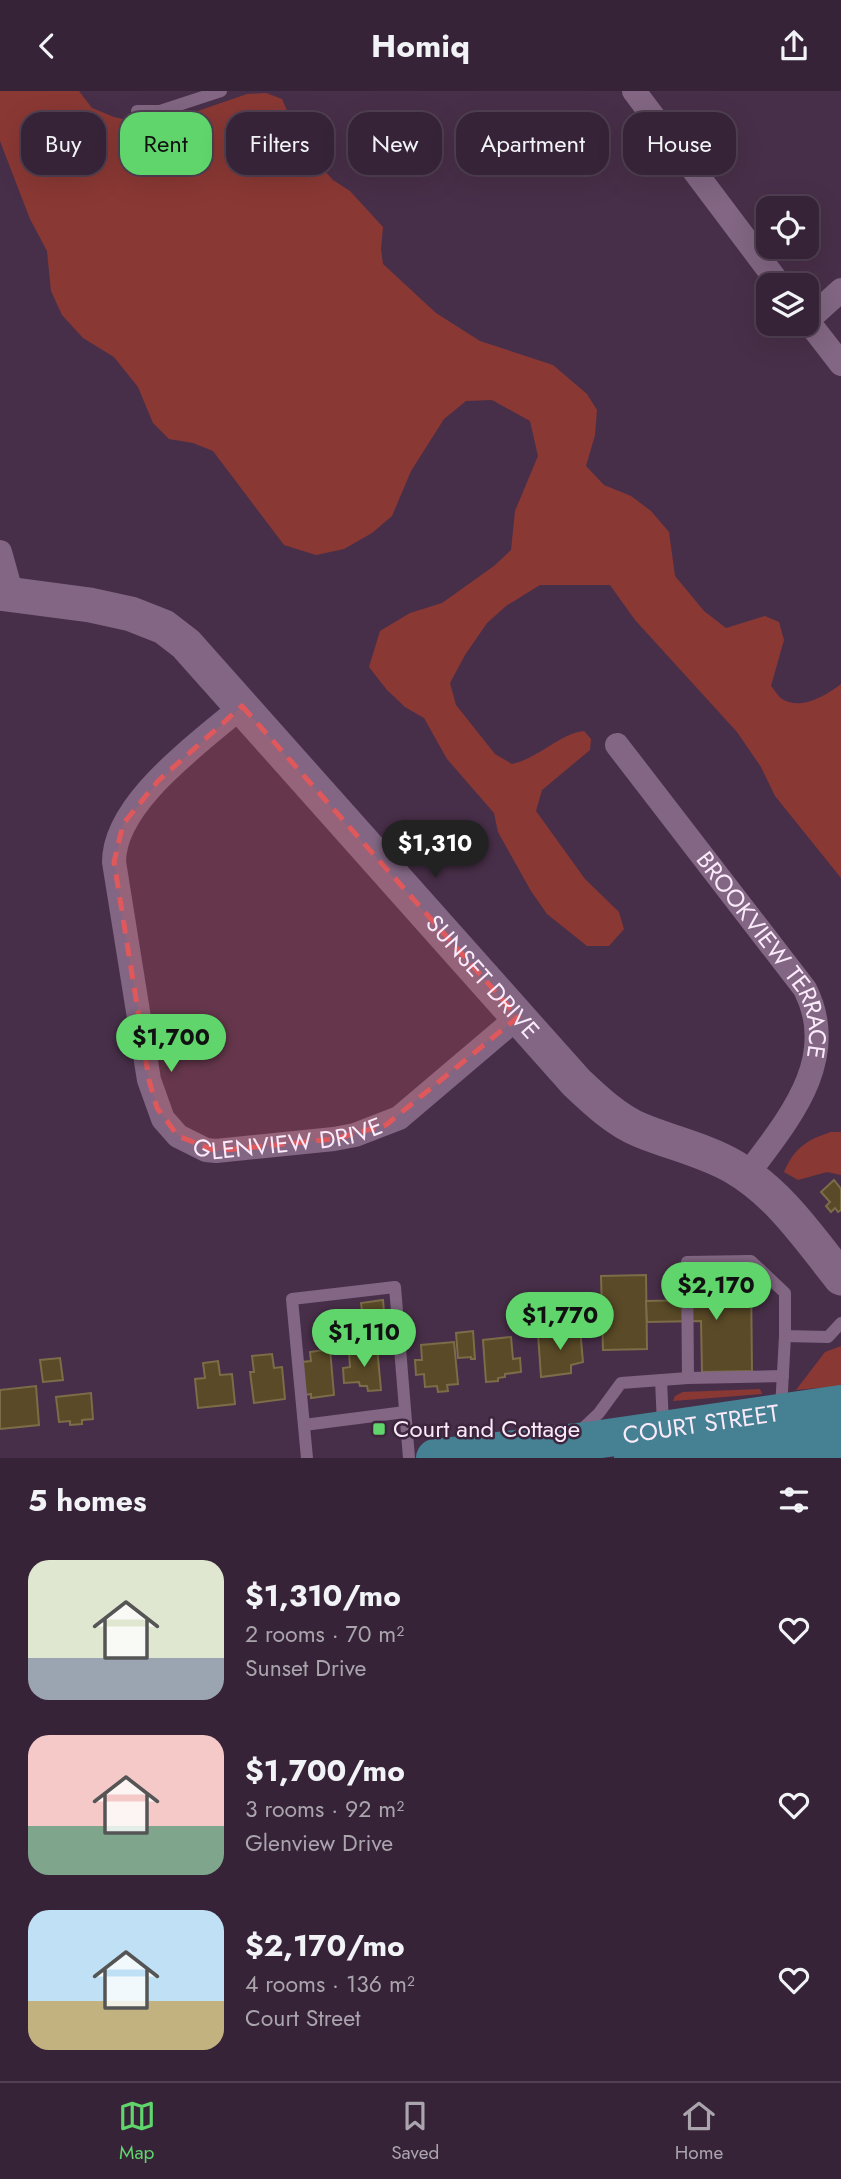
<!DOCTYPE html>
<meta charset="utf-8">
<style>
:root{--surface:#362337;--page:#3d2b3f;--text:#f1f3f6;--muted:#aaa4ad;--line:#504052;--accent:#5fd56b}
body{margin:0;font-family:Jost,sans-serif;background:var(--page);color:var(--text);height:100vh;display:flex;flex-direction:column;font-size:26px;white-space:nowrap}
*{box-sizing:border-box;margin:0}
p{font-size:23px;color:var(--muted)}
.icon{flex:none;width:38px;height:38px;fill:none;stroke:currentColor;stroke-width:2;stroke-linecap:round;stroke-linejoin:round}
.map{position:relative;height:1367px;overflow:hidden}
.panel{display:flex;flex-direction:column;background:var(--surface);flex:1}
.panel>*{flex:none}
.hud{position:absolute;left:21px;top:21px;width:800px;height:63px;display:flex;gap:14px}
.controls{position:absolute;left:756px;top:105px;display:grid;gap:14px}
.controls a{display:grid;place-items:center;width:63px;height:63px;border-radius:14px;background:var(--surface);box-shadow:0 7px 28px #0002,0 0 0 2px var(--line);font-size:35px}
.price{position:absolute;translate:-50% -60px;padding:0 16px;border-radius:24px;background:var(--accent);color:#111;font-size:23px;line-height:46px;filter:drop-shadow(0 2px 4px #0008)}
.price::after{content:'';position:absolute;left:50%;top:42px;width:21px;height:16px;margin-left:-10px;background:inherit;clip-path:polygon(0 0,100% 0,50% 100%)}
.price.current{background:#222;color:#fff}
ul{padding:0;list-style:none}
li{display:flex;align-items:center;gap:21px;height:175px;padding:0 28px}
li span{display:grid;place-items:center;flex:none;width:196px;height:140px;border-radius:21px;color:#555}
li>.icon{margin-inline-start:auto}
span .icon{width:84px;height:84px;fill:#fffc;stroke-width:1}
li b{font-size:30px}
h2{display:flex;justify-content:space-between;align-items:center;height:84px;padding:0 28px;font-size:30px}
.tag{padding:0 24px;border-radius:21px;background:var(--surface);box-shadow:0 7px 28px #0002,0 0 0 2px var(--line);font-size:24px;line-height:63px}
.tag.current{background:var(--accent);color:#111}
header{display:flex;justify-content:space-between;align-items:center;height:91px;padding:0 28px;background:var(--surface);font-size:32px;font-weight:700}
.tabs{display:flex;justify-content:space-around;align-items:center;height:98px;border-top:2px solid var(--line);background:var(--surface);font-size:19px;color:var(--muted)}
.tabs a{display:grid;justify-items:center;gap:4px}
.tabs .current{color:var(--accent)}
.map>svg:first-child{display:block}
</style>
<header><svg class="icon" aria-label="back" viewBox="0 0 24 24"><path d="M15 5l-7 7 7 7"/></svg>Homiq<svg class="icon" aria-label="share" viewBox="0 0 24 24"><path d="M12 15V3M7 8l5-5 5 5M5 13v7h14v-7"/></svg></header>
<div class="map">
<svg width="841" height="1367" viewBox="0 0 841 1367">
<rect width="100%" height="100%" fill="#482f49"/>
<g fill="#8a3834">
<path d="M0,0H79L92,17L114,26L137,31H166L247,3L266,2L282,8L302,54L333,89L350,100L383,136L381,158L383,173L436,222L480,250L553,274L587,303L597,319L595,344L586,375L604,394L631,405L651,420L669,441L675,485L704,520L726,537L765,525L779,531L784,549L771,595C774,598 778,605 782,608C801,620 827,604 841,593V787L775,705L761,676L737,641L635,529L610,494H540L506,515L487,532L465,564L450,592L456,614L495,663L512,673C539,667 561,642 584,640L591,648L590,659L542,699L536,720L585,788L619,821L624,838L609,855H587L547,823L531,800L498,741L494,722L447,668L424,627L405,616L387,599L369,576L380,540L410,522L442,512L494,475L511,459L515,420L538,365L530,330L492,309L466,310L444,328L411,380L392,425L372,442L344,458L316,464L284,454L213,360L193,352L169,348L153,332L138,296L114,266L83,247L62,224L51,200L47,160L30,128L0,50Z"/>
<path d="M831,1041H841V1084L827,1081L798,1089L784,1081C795,1056 807,1049 831,1041Z"/>
<polygon points="841,1255 841,1295 796,1299 825,1261"/>
<polygon points="760,1298 762,1303 673,1310 675,1305 683,1301"/>
</g>
<g fill="#5a4a27" stroke="#7c6c48" stroke-width="2">
<polygon points="834,1089 841,1098 841,1119 838,1121 835,1117 831,1121 826,1115 830,1111 821,1101"/>
<polygon points="646,1184 647,1258 603,1259 601,1185"/>
<polygon points="751,1188 752,1280 702,1281 701,1230 647,1231 646,1210 699,1209 699,1189"/>
<polygon points="383,1209 385,1233 364,1236 361,1212"/>
<polygon points="580,1238 583,1271 571,1274 571,1282 541,1286 538,1243"/>
<polygon points="473,1240 475,1268 471,1268 471,1266 458,1267 456,1242"/>
<polygon points="511,1246 513,1268 520,1267 521,1281 505,1283 505,1286 498,1287 498,1290 486,1291 483,1249"/>
<polygon points="454,1251 458,1293 447,1294 448,1300 438,1301 437,1295 425,1296 424,1283 416,1284 415,1269 422,1269 421,1254"/>
<polygon points="377,1256 381,1299 368,1300 367,1295 360,1295 359,1291 344,1292 343,1277 350,1276 349,1261"/>
<polygon points="330,1258 334,1304 311,1307 311,1303 305,1304 302,1271 311,1270 310,1261"/>
<polygon points="272,1263 274,1277 282,1276 285,1308 254,1312 250,1281 254,1281 252,1265"/>
<polygon points="60,1267 63,1289 43,1291 40,1269"/>
<polygon points="218,1270 220,1284 232,1283 235,1313 198,1317 195,1288 205,1287 203,1272"/>
<polygon points="36,1295 39,1334 0,1338 0,1299"/>
<polygon points="91,1302 93,1328 82,1329 82,1333 70,1334 70,1330 59,1331 56,1306"/>
</g>
<g fill="none" stroke-linecap="round" stroke-linejoin="round">
<g stroke="#826683" stroke-width="12">
<polyline points="137,20 160,20 221,0"/>
<polyline points="688,1287 783,1285"/>
<polyline points="661,1289 663,1334"/>
<polyline points="781,1318 785,1245"/>
<polyline points="304,1334 405,1321"/>
<polyline points="578,1342 599,1322 621,1292 688,1287 687,1171 751,1170 785,1202 785,1245 828,1246 841,1232"/>
<polyline points="307,1367 292,1208 395,1196 409,1367"/>
</g>
<g stroke="#826683" stroke-width="24">
<polyline points="634,0 780,194"/>
<polyline points="807,229 841,273"/>
<polyline points="807,230 841,199"/>
<polyline points="0,461 12,504"/>
<path id="s1" d="M242,615C200,652 114,711 114,771L149,989L163,1028L178,1045L206,1059L216,1060L334,1048L355,1044L399,1027L518,926"/>
<path id="s2" d="M617,654L805,898C841,969 787,1030 747,1084"/>
</g>
<path stroke="#826683" stroke-width="35" id="s3" d="M0,502L90,514L131,523L164,536L186,553L576,991C595,1009 616,1029 640,1039C671,1052 705,1059 734,1076C779,1102 809,1147 841,1187"/>
<g stroke="#458093" stroke-width="38">
<path id="s4" d="M435,1367L587,1350L841,1313"/>
<polyline points="633,1367 841,1350"/>
</g>
</g>
<path fill="#df585c" fill-opacity="0.2" stroke="#df585c" stroke-width="5" stroke-dasharray="14 9" stroke-linejoin="round" d="M242,615L518,926L386,1034L334,1048L216,1060L178,1045L157,1017L149,989L114,771L123,733L158,690Z"/>
<rect fill="#5fd56b" stroke="#3d253e" stroke-width="2.5" x="372" y="1331" width="14" height="14" rx="3.5"/>
<g text-anchor="middle" stroke-width="5" stroke-linejoin="round" paint-order="stroke">
<g font-size="24" fill="#faeafa" stroke="#3d253e">
<text dy="8" stroke="none"><textPath href="#s2" startOffset="259">BROOKVIEW TERRACE</textPath></text>
<text dy="8" stroke="none"><textPath href="#s3" startOffset="642">SUNSET DRIVE</textPath></text>
<text dy="8" stroke="none"><textPath href="#s1" startOffset="606">GLENVIEW DRIVE</textPath></text>
<text dy="8" stroke="none"><textPath href="#s4" startOffset="268">COURT STREET</textPath></text>
</g>
<g font-size="24" fill="#faeafa" stroke="#3d253e" text-anchor="start">
<text x="393" y="1346">Court and Cottage</text>
</g>
</g>
</svg>
<div class="controls">
<a><svg class="icon" aria-label="locate" viewBox="0 0 24 24"><circle cx="12" cy="12" r="6"/><path d="M12 2v4M12 18v4M2 12h4M18 12h4"/></svg></a>
<a><svg class="icon" aria-label="layers" viewBox="0 0 24 24"><path d="M12 4l9 5-9 5-9-5zM3 14l9 5 9-5"/></svg></a>
</div>
<b class="price current" style="left:435px;top:789px">$1,310</b>
<b class="price" style="left:171px;top:983px">$1,700</b>
<b class="price" style="left:716px;top:1231px">$2,170</b>
<b class="price" style="left:560px;top:1261px">$1,770</b>
<b class="price" style="left:364px;top:1278px">$1,110</b>
<div class="hud">
<a class="tag">Buy</a>
<a class="tag current">Rent</a>
<a class="tag">Filters</a>
<a class="tag">New</a>
<a class="tag">Apartment</a>
<a class="tag">House</a>
</div>
</div>
<section class="panel">
<h2>5 homes<svg class="icon" aria-label="filters" viewBox="0 0 24 24"><path d="M4 7h16M4 17h16"/><circle cx="9" cy="7" r="2"/><circle cx="15" cy="17" r="2"/></svg></h2>
<ul>
<li><span style="background:linear-gradient(#dfe7d0 70%,#9aa5b1 0)"><svg class="icon" aria-label="home" viewBox="0 0 24 24"><path d="M3 11l9-7 9 7M6 9v11h12V9"/></svg></span><div><b>$1,310/mo</b><p>2 rooms · 70 m²</p><p>Sunset Drive</p></div><svg class="icon" aria-label="heart" viewBox="0 0 24 24"><path d="M12 20l-8-8c-3-5 5-10 8-4 3-6 11-1 8 4z"/></svg></li>
<li><span style="background:linear-gradient(#f6c9c9 65%,#7fa58c 0)"><svg class="icon" aria-label="home" viewBox="0 0 24 24"><path d="M3 11l9-7 9 7M6 9v11h12V9"/></svg></span><div><b>$1,700/mo</b><p>3 rooms · 92 m²</p><p>Glenview Drive</p></div><svg class="icon" aria-label="heart" viewBox="0 0 24 24"><path d="M12 20l-8-8c-3-5 5-10 8-4 3-6 11-1 8 4z"/></svg></li>
<li><span style="background:linear-gradient(#bfe0f5 65%,#c2b280 0)"><svg class="icon" aria-label="home" viewBox="0 0 24 24"><path d="M3 11l9-7 9 7M6 9v11h12V9"/></svg></span><div><b>$2,170/mo</b><p>4 rooms · 136 m²</p><p>Court Street</p></div><svg class="icon" aria-label="heart" viewBox="0 0 24 24"><path d="M12 20l-8-8c-3-5 5-10 8-4 3-6 11-1 8 4z"/></svg></li>
</ul>
</section>
<nav class="tabs">
<a class="current"><svg class="icon" aria-label="map" viewBox="0 0 24 24"><path d="M3 6l6-2 6 2 6-2v14l-6 2-6-2-6 2zM9 4v14M15 6v14"/></svg>Map</a>
<a><svg class="icon" aria-label="saved" viewBox="0 0 24 24"><path d="M7 4h10v16l-5-4-5 4z"/></svg>Saved</a>
<a><svg class="icon" aria-label="home" viewBox="0 0 24 24"><path d="M3 11l9-7 9 7M6 9v11h12V9"/></svg>Home</a>
</nav>
